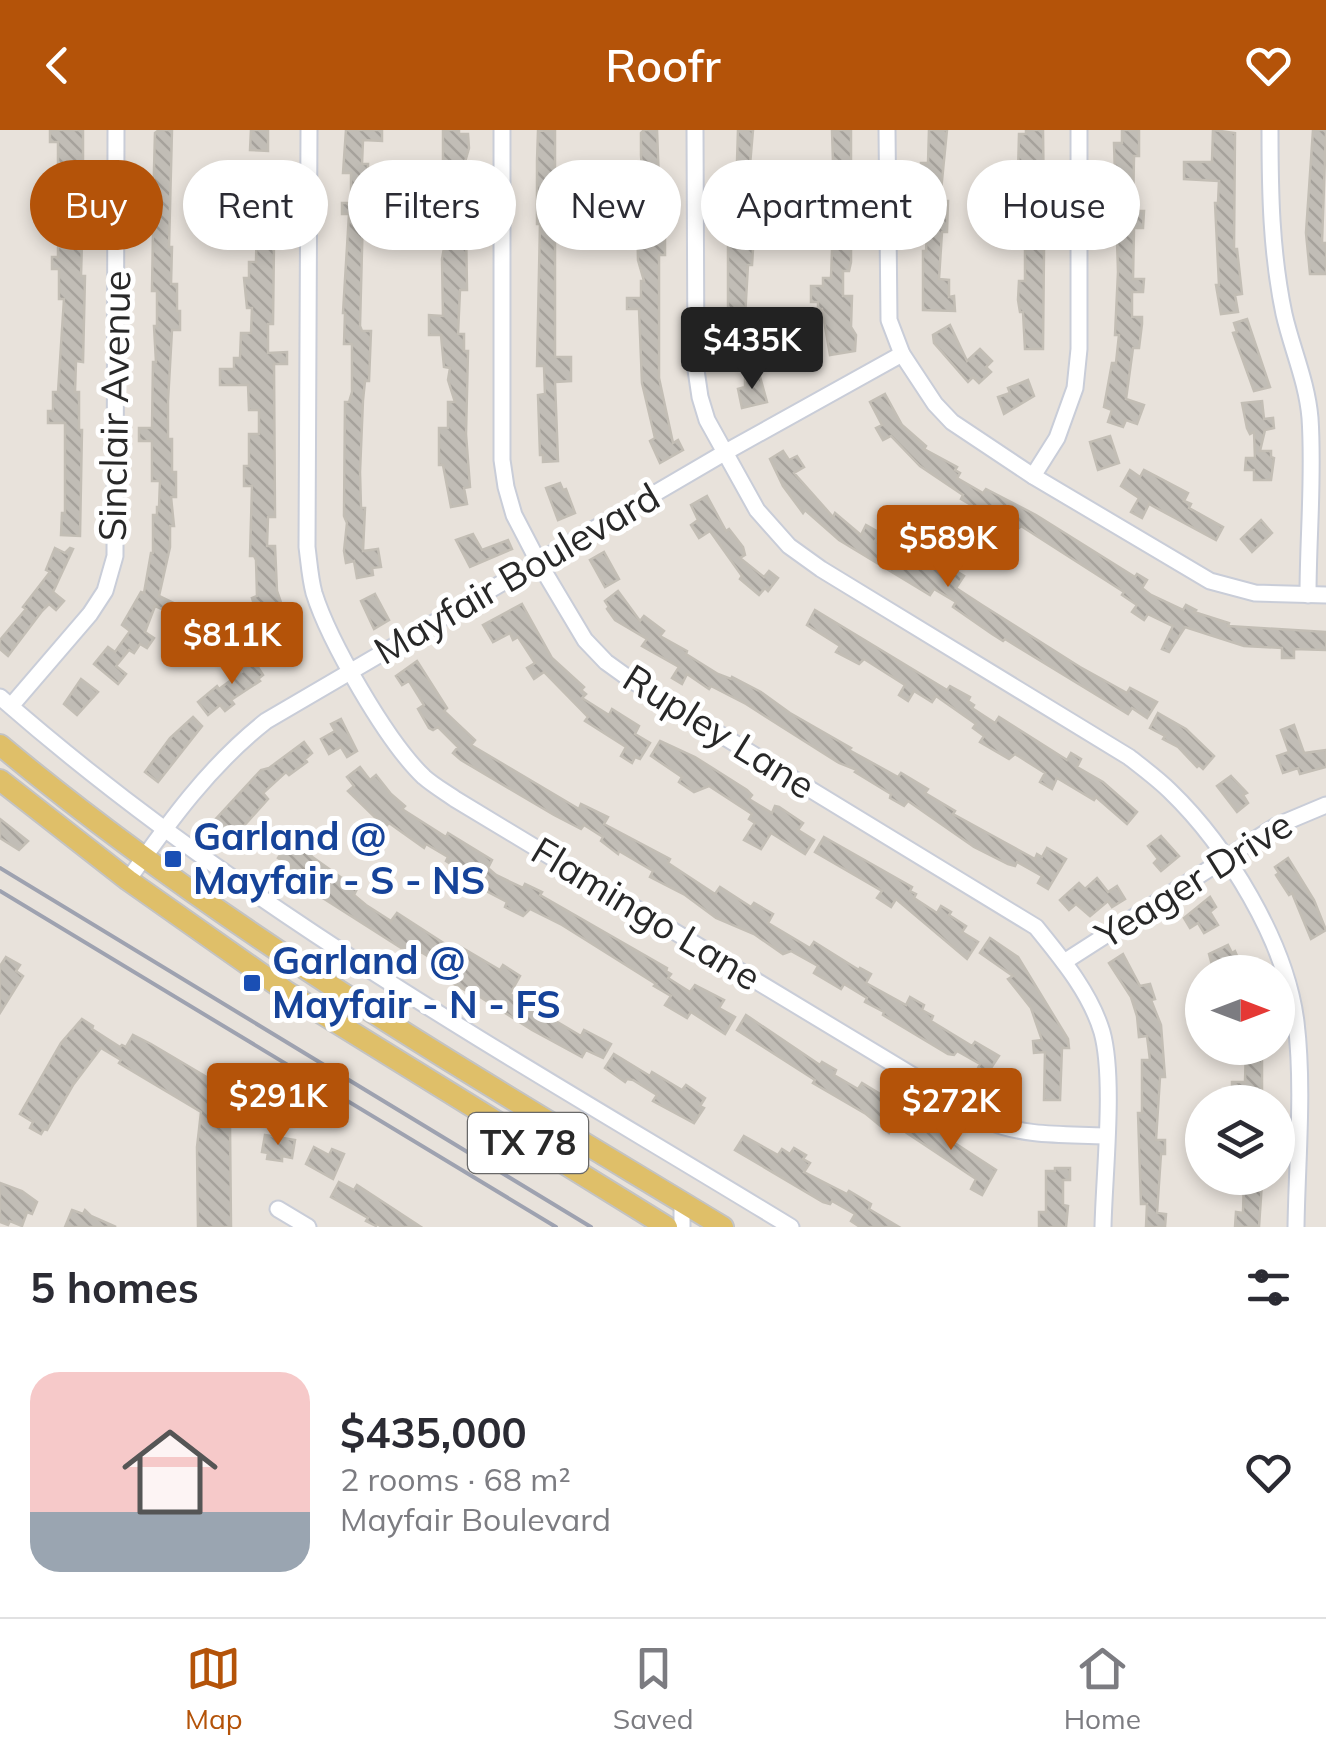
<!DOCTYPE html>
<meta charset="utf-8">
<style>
:root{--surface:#fff;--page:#f2f2f3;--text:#2b2b33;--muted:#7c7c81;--line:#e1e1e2;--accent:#b45309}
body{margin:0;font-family:Mulish,sans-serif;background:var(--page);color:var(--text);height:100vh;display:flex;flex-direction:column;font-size:38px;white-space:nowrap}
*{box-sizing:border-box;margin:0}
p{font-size:32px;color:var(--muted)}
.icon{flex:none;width:55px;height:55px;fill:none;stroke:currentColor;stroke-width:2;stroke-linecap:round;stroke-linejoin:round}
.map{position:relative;height:1097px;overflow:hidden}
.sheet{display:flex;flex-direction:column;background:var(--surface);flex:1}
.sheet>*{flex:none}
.banner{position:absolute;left:30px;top:30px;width:1268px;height:90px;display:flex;gap:20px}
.needle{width:65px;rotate:90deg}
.fabs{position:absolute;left:1185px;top:825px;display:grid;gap:20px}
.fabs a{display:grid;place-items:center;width:110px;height:110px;border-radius:50%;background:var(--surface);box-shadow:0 5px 15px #0003;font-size:50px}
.price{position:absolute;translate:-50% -85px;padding:0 22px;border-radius:10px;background:var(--accent);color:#fff;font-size:32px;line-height:65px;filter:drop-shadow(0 2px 5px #0008)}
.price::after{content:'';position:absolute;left:50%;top:60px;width:30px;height:22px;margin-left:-15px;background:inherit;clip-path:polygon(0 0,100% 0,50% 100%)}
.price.active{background:#222;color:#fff}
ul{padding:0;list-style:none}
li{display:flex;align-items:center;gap:30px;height:250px;padding:0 30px}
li+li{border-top:2px solid var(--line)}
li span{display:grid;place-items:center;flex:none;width:280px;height:200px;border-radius:30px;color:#555}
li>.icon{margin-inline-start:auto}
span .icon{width:120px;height:120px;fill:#fffc;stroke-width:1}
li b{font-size:42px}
h2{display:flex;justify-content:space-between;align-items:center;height:120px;padding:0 30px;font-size:42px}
.tag{padding:0 35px;border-radius:45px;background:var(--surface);box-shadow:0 5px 15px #0003;font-size:35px;line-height:90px}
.tag.active{background:var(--accent);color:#fff}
header{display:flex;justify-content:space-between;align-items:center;height:130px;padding:0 30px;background:var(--accent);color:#fff;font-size:45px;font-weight:600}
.dock{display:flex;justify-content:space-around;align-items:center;height:140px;border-top:2px solid var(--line);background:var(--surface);font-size:28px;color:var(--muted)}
.dock a{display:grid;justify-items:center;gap:5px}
.dock .active{color:var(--accent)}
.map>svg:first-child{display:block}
</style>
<header><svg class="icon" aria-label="back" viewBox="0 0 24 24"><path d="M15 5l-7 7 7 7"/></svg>Roofr<svg class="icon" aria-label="heart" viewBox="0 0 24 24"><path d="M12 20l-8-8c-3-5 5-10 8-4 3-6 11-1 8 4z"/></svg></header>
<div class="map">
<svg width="1326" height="1097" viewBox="0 0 1326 1097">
<defs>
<pattern id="building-back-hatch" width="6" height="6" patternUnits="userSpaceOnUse" patternTransform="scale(2.5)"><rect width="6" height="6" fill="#c1bdb6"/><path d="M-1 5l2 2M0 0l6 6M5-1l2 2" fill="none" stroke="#a6a29c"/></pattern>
</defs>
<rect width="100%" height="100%" fill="#e8e2db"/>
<g fill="url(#building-back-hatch)" stroke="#c3beb5" stroke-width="2.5">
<polygon points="50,0 83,0 83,42 75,42 75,69 80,76 82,111 81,146 85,146 83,232 76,231 75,262 79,262 79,300 82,300 80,406 61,405 62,383 65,383 65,293 48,293 48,281 53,281 53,262 58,262 64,169 59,169 59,139 52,139 52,127 58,127 58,116 64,116 64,87 54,87 52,47 58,47 58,12 50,12"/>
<polygon points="159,0 172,0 169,117 172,117 171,154 177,154 177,181 180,181 180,200 172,200 168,271 168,309 172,309 172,342 176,342 176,367 171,367 174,396 170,396 170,417 159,466 180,476 176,485 155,476 145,502 154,508 147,518 140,514 134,523 129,520 116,536 126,544 118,554 94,534 108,517 115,522 130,501 122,495 141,462 144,463 151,423 153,423 153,385 157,385 157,377 159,377 160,351 152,351 152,311 139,311 139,298 152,298 153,232 156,232 154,196 157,196 157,161 152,161 154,40 155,3"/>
<polygon points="251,0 268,0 268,21 250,20"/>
<polygon points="346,0 382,0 382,11 363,10 362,34 368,34 367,60 365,60 363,82 360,196 362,201 371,201 369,251 365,251 363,270 360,342 361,378 365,378 363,421 378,419 381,437 372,438 373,445 357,448 354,431 346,433 344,421 347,393 344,386 345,272 349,272 352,262 352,214 344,214 345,183 343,183 349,84 342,84 342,73 351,73 351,43 343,43"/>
<polygon points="443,0 459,0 459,4 468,4 469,18 465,32 467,160 460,160 458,204 464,204 464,221 468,221 466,304 470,357 464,358 467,374 451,377 443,335 439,335 439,298 448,298 448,272 455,272 448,250 450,238 444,237 441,205 429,205 429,185 443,186 442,129 444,118 448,118 449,83 447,79 443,79"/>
<polygon points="555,0 555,227 571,227 571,251 555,252 558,331 543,332 543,325 540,325 538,265 545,264 544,236 537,236 540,94 537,94 537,31 538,1"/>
<polygon points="644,0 657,0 660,79 653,79 653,108 665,109 665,125 659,125 659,248 673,313 678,310 683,320 660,333 650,311 655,308 642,253 639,179 627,179 627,168 641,168 641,151 644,151 638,130 637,74 644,74 641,25 641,3"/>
<polygon points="738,0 753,0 747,70 748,109 753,109 753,119 752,135 748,135 745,187 754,187 754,204 746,204 746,219 729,219 728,204 728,80 731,80 732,39 735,40 737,32"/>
<polygon points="832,0 851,0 851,132 849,141 843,141 843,166 852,166 851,197 856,205 855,221 830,225 822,179 818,179 818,172 811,172 811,156 823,156 823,148 831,148 834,64"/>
<polygon points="929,0 947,0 940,71 948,71 947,102 942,102 939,149 949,150 949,167 954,166 955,181 923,180 923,121 926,121 929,64 923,64 921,33 928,33"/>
<polygon points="1026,0 1043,0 1044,83 1037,83 1037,113 1042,114 1041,119 1044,119 1043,219 1025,219 1023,182 1020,182 1018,170 1019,151 1025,151 1025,101 1020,101 1020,76 1026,76 1026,45 1018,43 1019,4 1026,4"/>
<polygon points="1122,0 1139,0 1139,26 1134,26 1133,81 1144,81 1143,98 1134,98 1133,149 1144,149 1143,162 1132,162 1132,187 1142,187 1142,194 1139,218 1133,218 1126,269 1144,275 1137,294 1126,290 1123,297 1108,292 1112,280 1104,277 1112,233 1116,233 1119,205 1115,205 1118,142 1114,13 1122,13"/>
<polygon points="1213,0 1235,3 1234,119 1237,119 1242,164 1235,165 1238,182 1221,184 1216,155 1219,155 1215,73 1218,73 1219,51 1184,49 1184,32 1212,32"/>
<polygon points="1313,0 1326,0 1322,113 1326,113 1326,144 1310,144 1306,103"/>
<polygon points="262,32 275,32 273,194 268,194 268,223 287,222 287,234 274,234 275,387 268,387 267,416 275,416 277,461 285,484 269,489 265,475 255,478 252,468 257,466 256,430 254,426 250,426 252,356 244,356 244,336 249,336 249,304 259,304 259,280 249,280 248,255 220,255 220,239 234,239 234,228 240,228 241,203 251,203 252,178 247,178 244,148 249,148 249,132 256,132 258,41 262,41"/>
<polygon points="1247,189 1270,257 1254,261 1233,203 1237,202 1234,193"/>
<polygon points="950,195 967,231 980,219 992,231 986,237 991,242 979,253 973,247 968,252 934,213 933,205"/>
<polygon points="759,243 767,272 742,278 738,259 745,257 745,246"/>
<polygon points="1028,250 1034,266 1004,284 998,267 1010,263 1008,258"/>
<polygon points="885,264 902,295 926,316 924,319 957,337 955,340 960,343 957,348 983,363 986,359 1036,385 1135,447 1137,444 1147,450 1142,458 1151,465 1183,480 1186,475 1196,480 1194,482 1229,493 1228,496 1326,502 1326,520 1294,519 1294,528 1282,528 1282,518 1244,516 1185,497 1169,522 1162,519 1173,496 1148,484 1144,490 1132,482 1137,475 1122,465 1124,462 1021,396 1019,398 985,378 978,390 966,384 971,375 961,369 963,365 920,336 891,306 883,310 876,298 882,295 870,272"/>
<polygon points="1262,271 1264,289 1273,288 1274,298 1265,300 1260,321 1271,321 1271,327 1274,328 1271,350 1254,350 1254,340 1245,340 1246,328 1255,328 1254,302 1250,304 1247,298 1242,273"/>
<polygon points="1110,306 1119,333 1098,340 1090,312"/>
<polygon points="783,321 789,330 797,326 804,337 794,343 833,387 835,383 861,405 866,395 880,403 875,411 896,423 901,414 943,440 946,435 964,446 956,458 982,475 1080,537 1127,563 1130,558 1157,572 1147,588 1132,578 1128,584 1005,509 1003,511 992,504 953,477 956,472 934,459 930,465 839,410 805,380 803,383 783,356 770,329"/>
<polygon points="1130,340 1140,347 1144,340 1188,363 1184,371 1191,374 1189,378 1223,397 1216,410 1149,374 1142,388 1131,382 1139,368 1121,356"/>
<polygon points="560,353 563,360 566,359 575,383 558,390 546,358"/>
<polygon points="707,366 726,401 729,399 743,417 745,425 740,428 764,447 769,441 778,448 768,461 765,458 759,465 740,449 742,446 710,401 699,408 691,395 698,390 691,375"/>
<polygon points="1261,390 1272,403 1252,422 1241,409"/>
<polygon points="473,404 482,420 508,410 512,419 470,437 456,410"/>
<polygon points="55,418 65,423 70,418 73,419 53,462 64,471 56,480 49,474 42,481 8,526 0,519 0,510 26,479 23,477 50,442 46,440"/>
<polygon points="604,422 619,449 605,457 590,430"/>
<polygon points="618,461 640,491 644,486 664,501 660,506 687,521 686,524 718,544 731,549 732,547 761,562 790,583 851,618 849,620 898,647 901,643 928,659 925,663 955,681 953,684 1035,729 1037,724 1042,727 1047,718 1066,729 1048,759 1038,753 1042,746 1017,732 1015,736 1008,734 974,717 908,671 904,676 890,668 891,664 855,642 857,640 839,633 746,574 711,556 709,559 687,544 682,554 672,548 679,537 642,516 647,509 615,490 607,479 609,477 605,471"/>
<polygon points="375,464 389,490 374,499 361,471"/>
<polygon points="522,474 552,528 584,557 581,560 586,564 582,568 609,585 612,579 639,596 635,604 650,613 640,629 635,627 632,633 621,626 626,617 585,591 588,587 544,542 534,549 527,538 535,533 518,507 513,510 510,503 493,512 483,495"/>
<polygon points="815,480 947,560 950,556 970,567 968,571 974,575 972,578 995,593 999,587 1067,630 1071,623 1081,629 1077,637 1103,652 1137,682 1127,694 1096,667 1094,670 1057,648 1052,659 1040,652 1045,643 1015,624 1009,629 980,612 984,606 973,598 976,594 936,566 932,572 914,561 908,571 899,565 905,555 864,529 859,534 836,522 840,516 807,495"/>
<polygon points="273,500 297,504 290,532 268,528"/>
<polygon points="243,525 250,534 254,531 263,545 258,549 260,551 231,570 234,574 225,581 220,575 208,585 198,572 217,556 219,559 242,542 234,532"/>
<polygon points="417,531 447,578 444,581 475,610 471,615 579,679 581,674 608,687 604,694 670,729 668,733 715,764 720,757 751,777 754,773 773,784 768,793 810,818 814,812 859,840 860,838 871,844 866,853 906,875 910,867 924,875 922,880 933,886 931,891 972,916 975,912 999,926 985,947 976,942 980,934 957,921 954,925 948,924 883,885 884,882 865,872 867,868 844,854 841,859 814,843 818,836 791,821 783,824 754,804 716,788 685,765 650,747 653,741 619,721 618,724 601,711 603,707 584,695 581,699 554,685 461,630 453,623 458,617 438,597 433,600 429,598 418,579 424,575 409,551 402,555 396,546"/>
<polygon points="81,549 98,562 77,585 64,574"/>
<polygon points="1158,583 1186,599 1214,626 1203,639 1199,635 1197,637 1178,617 1163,609 1165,606 1150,598"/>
<polygon points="193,587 202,596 158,652 145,642 170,608"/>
<polygon points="341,589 357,621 347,627 341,617 329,624 321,609 335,601 331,594"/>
<polygon points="1294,595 1304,623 1326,620 1326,637 1300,644 1298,638 1283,643 1277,626 1289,622 1281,600"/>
<polygon points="660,611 695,627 747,660 752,665 749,669 772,683 775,676 779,677 803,693 798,700 814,710 805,724 771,703 761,719 744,710 755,693 749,689 752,684 709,656 694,662 679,652 682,647 651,626"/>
<polygon points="304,612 312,623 305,629 307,632 289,645 286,642 263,663 268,669 233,708 214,691 261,640 269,638"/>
<polygon points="360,637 370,650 376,645 391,664 405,676 402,679 446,707 448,703 492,730 488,738 496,745 523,758 525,754 542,762 540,765 667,838 666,841 671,844 668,848 690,862 695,855 724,870 719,878 735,887 725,904 691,882 687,888 665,875 671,866 654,856 656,854 562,795 530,779 523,786 505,777 507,772 467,751 470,746 446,731 448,727 426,714 424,718 389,693 385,697 348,661 354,656 347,647"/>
<polygon points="1231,646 1247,663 1243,665 1248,673 1237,682 1217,656"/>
<polygon points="0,689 28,711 19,720 0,708"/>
<polygon points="309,703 319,711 311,726 357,759 354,765 366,775 391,791 397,783 456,821 459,816 500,840 503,835 520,846 510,864 581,906 584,900 611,914 603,928 586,920 582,927 532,900 466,858 465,860 454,854 457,847 446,840 447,838 421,822 417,828 318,765 288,742 291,737 278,728 292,708 301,714"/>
<polygon points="1161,706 1179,726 1161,741 1154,733 1158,729 1148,716"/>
<polygon points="824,707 912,757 910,761 916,764 914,768 937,783 941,776 951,782 949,785 966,796 962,802 978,812 967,829 896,769 891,777 877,768 882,761 815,722"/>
<polygon points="1288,728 1314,770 1326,800 1311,809 1292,763 1289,765 1276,745 1279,743 1275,737"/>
<polygon points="1097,748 1108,762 1117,756 1125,769 1112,777 1108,771 1090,786 1076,774 1069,780 1060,770 1079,753 1085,759"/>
<polygon points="1210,767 1216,777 1210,782 1218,795 1204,803 1198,793 1190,798 1184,788"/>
<polygon points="990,808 1018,827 1068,909 1069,918 1062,918 1060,970 1044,970 1045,922 1034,923 1033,911 1042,910 1035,890 1031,878 1008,849 1013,846 980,823"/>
<polygon points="1228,815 1232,823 1235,821 1244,842 1226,842 1224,838 1214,842 1209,824"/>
<polygon points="1123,824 1140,856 1150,854 1155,869 1151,870 1161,895 1165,947 1160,947 1156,1010 1165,1010 1165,1024 1161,1024 1157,1083 1166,1084 1165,1097 1146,1097 1147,1074 1141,1074 1138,983 1142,983 1142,930 1150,930 1147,906 1139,907 1137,886 1131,867 1109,833"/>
<polygon points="6,827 20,835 16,841 23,846 0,883 0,836"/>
<polygon points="746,885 820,935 822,932 836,940 834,945 858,959 862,953 890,970 885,978 899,987 889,1003 866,984 813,953 815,950 737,900"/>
<polygon points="82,889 93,896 92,899 120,917 122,915 126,917 133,905 151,914 210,949 231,966 213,996 230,996 231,1097 198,1097 197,1017 201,982 119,933 121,930 101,918 73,955 47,1000 44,999 41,1004 30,998 33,992 20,984 61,913"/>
<polygon points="1246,918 1262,918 1262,972 1239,972 1239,963 1232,963 1232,952 1245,952"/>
<polygon points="614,924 650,946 652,942 682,960 686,955 705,968 700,976 704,978 694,993 653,971 657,965 633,950 627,949 625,952 605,938"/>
<polygon points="910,984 996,1040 982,1065 971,1059 976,1049 901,999"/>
<polygon points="265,1005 295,1010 292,1028 282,1026 282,1031 267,1029 268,1023 262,1022"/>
<polygon points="744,1006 778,1025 782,1019 790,1024 794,1018 806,1025 803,1029 810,1033 804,1042 847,1064 849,1061 871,1074 869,1079 899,1097 860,1097 851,1091 855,1084 832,1071 830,1074 823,1072 735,1020"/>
<polygon points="314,1017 329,1025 332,1019 344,1024 333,1049 306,1034"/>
<polygon points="1055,1038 1070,1038 1070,1050 1063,1050 1063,1075 1068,1076 1066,1097 1039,1097 1039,1082 1046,1082 1046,1041 1055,1041"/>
<polygon points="1244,1048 1258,1048 1258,1052 1262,1052 1259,1097 1235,1097 1236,1082 1243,1083"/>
<polygon points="339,1052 354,1060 357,1055 421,1097 382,1097 377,1094 376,1096 366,1091 368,1088 331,1067"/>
<polygon points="0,1053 22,1061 37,1072 32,1084 27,1082 22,1096 10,1091 8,1095 0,1092"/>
<polygon points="72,1080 83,1084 85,1080 91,1086 116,1097 65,1097"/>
</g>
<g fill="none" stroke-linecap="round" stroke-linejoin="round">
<defs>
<g id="minor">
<path d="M309,0L307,417C309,432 310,448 314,463C329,511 387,612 424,647C433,655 445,662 455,669L988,991C1025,1007 1066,1004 1106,1006"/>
<path d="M502,0V330L506,357L514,385L539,433L585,510L606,532L631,550L1036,797C1061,828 1090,862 1102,902C1115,949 1104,1045 1103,1097"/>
<path d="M695,0L696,240L700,267L707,290L757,380L789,416L821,439L1129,627C1143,638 1158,649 1170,661C1227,716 1286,812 1296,892C1304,959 1297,1030 1296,1097"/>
<polyline points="887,0 889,190 902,224 935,274 952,292 1033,346 1210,451 1255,463 1326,465"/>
<path d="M1270,0C1270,62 1271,122 1284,184C1292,219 1307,252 1310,288C1314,346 1308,407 1308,465"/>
<polyline points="1033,346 1057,308 1075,258 1079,219 1079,0"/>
<path d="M0,567C239,777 521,932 791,1097"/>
<polyline points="11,576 90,484 105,461 115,426 116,0"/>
<path d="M128,750C169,692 210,635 266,591L724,323L902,224"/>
<polyline points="1064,832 1276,696 1326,675"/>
<polyline points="278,1079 308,1097"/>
<polyline points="682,1097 682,1072"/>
</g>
<g id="major">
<path d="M0,615C223,801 476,947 723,1097"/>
<polyline points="0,650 128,750 287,862 667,1097"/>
</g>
</defs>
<use href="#minor" stroke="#c9cdd8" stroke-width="19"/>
<use href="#major" stroke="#c3c3c3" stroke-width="24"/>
<use href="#minor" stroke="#fff" stroke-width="15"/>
<use href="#major" stroke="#dfbf69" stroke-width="20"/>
<g stroke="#9ea2b0" stroke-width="4">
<polyline points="0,738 591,1097"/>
<polyline points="0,761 556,1097"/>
</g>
</g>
<g fill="#1a4fb4" stroke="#fff" stroke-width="4">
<rect x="163" y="719" width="20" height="20" rx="5"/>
<rect x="242" y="843" width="20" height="20" rx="5"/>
</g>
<g text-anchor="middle" stroke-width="10" stroke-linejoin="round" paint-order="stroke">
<rect fill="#fff" stroke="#686868" stroke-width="2.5" x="468" y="983" width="120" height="60" rx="8"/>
<g font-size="35" font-weight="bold" fill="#282828">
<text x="528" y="1025">TX 78</text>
</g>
<g font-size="38" fill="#282828" stroke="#fff">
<text transform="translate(115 276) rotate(-89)" y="13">Sinclair Avenue</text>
<text transform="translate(517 444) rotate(-30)" y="13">Mayfair Boulevard</text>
<text transform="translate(719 602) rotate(32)" y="13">Rupley Lane</text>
<text transform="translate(1194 750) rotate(-32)" y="13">Yeager Drive</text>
<text transform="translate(646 784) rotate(31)" y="13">Flamingo Lane</text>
</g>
<g font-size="38" font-weight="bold" fill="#164399" stroke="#fff" text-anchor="start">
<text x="193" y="720">Garland @<tspan x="193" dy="44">Mayfair - S - NS</tspan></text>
<text x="272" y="844">Garland @<tspan x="272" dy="44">Mayfair - N - FS</tspan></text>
</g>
</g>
</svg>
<div class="fabs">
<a><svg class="needle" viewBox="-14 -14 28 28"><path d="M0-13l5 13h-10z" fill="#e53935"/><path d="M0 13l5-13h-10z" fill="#7c7c81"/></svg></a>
<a><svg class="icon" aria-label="layers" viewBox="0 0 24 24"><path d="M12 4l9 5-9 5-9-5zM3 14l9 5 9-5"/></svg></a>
</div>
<b class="price active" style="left:752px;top:262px">$435K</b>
<b class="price" style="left:948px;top:460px">$589K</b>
<b class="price" style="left:232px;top:557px">$811K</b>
<b class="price" style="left:278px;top:1018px">$291K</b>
<b class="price" style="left:951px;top:1023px">$272K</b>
<div class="banner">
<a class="tag active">Buy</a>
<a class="tag">Rent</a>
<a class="tag">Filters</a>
<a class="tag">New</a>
<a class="tag">Apartment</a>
<a class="tag">House</a>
</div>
</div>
<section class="sheet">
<h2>5 homes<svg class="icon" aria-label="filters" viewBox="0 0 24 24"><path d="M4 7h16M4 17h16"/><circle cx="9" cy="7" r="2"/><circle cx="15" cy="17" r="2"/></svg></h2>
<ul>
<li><span style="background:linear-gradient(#f6c9c9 70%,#9aa5b1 0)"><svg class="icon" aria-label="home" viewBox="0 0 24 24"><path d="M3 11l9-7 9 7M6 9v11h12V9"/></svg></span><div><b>$435,000</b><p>2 rooms · 68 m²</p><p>Mayfair Boulevard</p></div><svg class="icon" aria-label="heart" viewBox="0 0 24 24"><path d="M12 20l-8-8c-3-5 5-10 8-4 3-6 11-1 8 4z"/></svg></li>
</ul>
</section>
<nav class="dock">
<a class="active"><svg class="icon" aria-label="map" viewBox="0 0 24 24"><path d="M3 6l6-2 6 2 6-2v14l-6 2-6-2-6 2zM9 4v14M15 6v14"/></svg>Map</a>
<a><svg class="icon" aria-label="saved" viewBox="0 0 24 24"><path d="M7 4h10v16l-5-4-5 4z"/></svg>Saved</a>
<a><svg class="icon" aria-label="home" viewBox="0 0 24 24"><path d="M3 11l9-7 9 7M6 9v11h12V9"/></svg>Home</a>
</nav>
